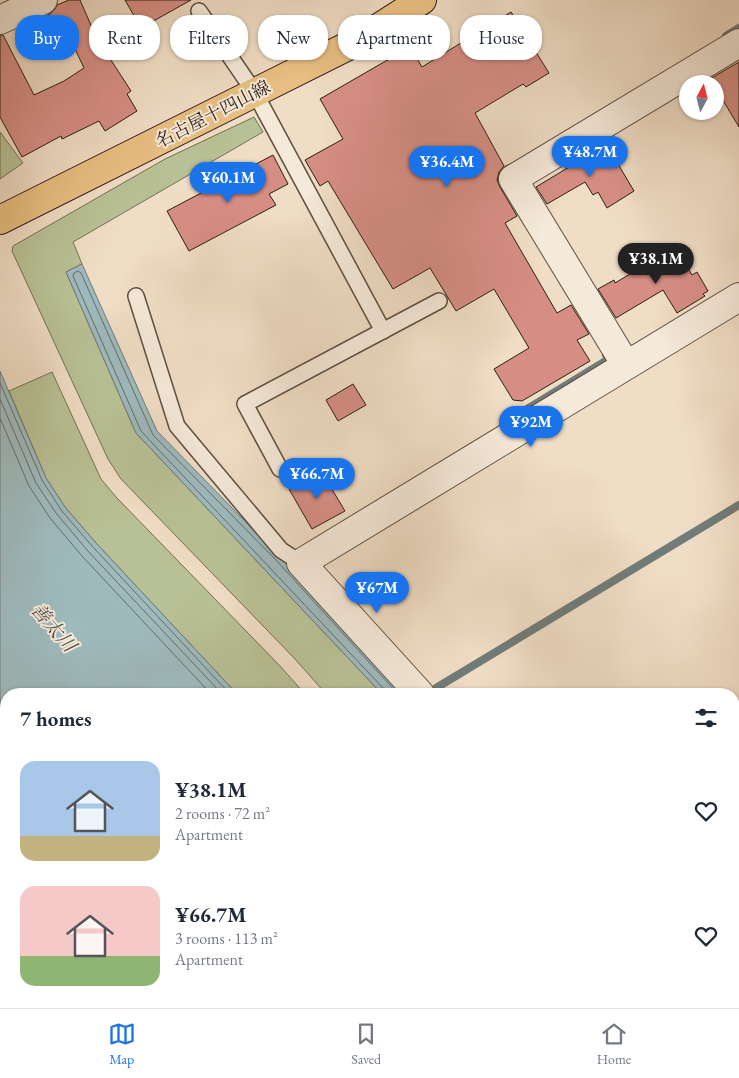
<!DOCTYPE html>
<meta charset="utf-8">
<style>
:root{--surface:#fff;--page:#f6f6f7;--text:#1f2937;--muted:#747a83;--line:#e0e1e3;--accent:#1a73e8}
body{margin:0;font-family:"EB Garamond","Noto Serif JP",serif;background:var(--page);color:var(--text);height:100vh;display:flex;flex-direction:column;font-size:19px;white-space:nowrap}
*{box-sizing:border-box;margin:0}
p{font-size:16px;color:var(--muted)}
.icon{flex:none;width:28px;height:28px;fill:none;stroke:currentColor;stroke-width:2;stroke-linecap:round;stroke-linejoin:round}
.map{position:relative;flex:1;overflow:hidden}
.panel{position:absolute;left:0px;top:688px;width:740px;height:321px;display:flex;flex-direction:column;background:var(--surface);border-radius:20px 20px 0 0;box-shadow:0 1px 4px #0004}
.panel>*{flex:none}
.top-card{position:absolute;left:15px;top:15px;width:710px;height:45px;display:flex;gap:10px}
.needle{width:32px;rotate:7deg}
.buttons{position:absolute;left:679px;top:75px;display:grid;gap:10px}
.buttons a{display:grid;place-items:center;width:45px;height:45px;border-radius:50%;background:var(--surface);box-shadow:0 1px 4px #0004;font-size:25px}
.price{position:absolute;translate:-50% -42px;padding:0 11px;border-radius:18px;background:var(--accent);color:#fff;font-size:16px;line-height:32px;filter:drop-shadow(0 1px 2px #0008)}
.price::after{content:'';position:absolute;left:50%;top:30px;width:15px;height:11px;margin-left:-8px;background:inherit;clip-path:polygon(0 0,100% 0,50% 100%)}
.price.current{background:#222;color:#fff}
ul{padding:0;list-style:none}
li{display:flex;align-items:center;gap:15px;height:125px;padding:0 20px}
li span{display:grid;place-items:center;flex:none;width:140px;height:100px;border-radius:15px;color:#555}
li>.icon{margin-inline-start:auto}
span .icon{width:60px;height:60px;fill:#fffc;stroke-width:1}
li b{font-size:21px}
h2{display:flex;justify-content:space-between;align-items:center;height:60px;padding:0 20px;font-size:21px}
.chip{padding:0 18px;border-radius:20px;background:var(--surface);box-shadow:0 1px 4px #0004;font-size:18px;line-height:45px}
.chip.current{background:var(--accent);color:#fff}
.tab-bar{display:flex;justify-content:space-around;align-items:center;height:70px;border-top:1px solid var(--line);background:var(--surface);font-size:14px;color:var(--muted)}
.tab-bar a{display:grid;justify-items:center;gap:2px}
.tab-bar .current{color:var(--accent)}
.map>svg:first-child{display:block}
</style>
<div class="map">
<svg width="739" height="1008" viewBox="0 0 739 1008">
<rect width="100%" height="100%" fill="#f0ddc5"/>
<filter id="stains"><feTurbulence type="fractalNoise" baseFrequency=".004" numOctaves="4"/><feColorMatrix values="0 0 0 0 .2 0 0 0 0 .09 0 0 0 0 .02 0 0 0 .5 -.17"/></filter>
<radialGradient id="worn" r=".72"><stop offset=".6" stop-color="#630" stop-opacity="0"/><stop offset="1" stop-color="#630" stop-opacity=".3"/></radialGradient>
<g fill="#b8c195" stroke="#727054">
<polygon points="254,117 263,132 73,242 82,264 66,272 136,433 382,694 326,694 295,659 121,479 108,459 12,251 13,246 165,159"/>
<polygon points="0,132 23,163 0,179"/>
<polygon points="52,372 101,479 116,497 280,666 305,694 237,694 96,543 65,507 46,478 9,391"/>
<polygon points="503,1003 550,1003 551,1008 504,1008"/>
</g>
<g fill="#9ebabd" stroke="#707c79">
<polygon points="82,264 157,431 279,556 405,694 382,694 136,433 66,272"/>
<polygon points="0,371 46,478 65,507 96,543 237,694 6,694 6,802 0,795"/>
<polygon points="503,1002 504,1008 166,1008 164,1003"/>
</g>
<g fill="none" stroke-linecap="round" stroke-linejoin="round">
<g stroke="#656c68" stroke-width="1">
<polyline points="0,383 42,480 61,510 92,546 230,694"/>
<polyline points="0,399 36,483 56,513 87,550 222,694"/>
<polyline points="0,418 29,486 50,518 82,556 211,694"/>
<polyline points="385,694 383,688 141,431 73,276 74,273 78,271 81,273 153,435 276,560 398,694"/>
</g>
<g stroke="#707c79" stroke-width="8">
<polyline points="726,36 739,28"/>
<polyline points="505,189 496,175 509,168"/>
<polyline points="504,423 609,359 606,355"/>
<polyline points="436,688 739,505"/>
<polyline points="730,1008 739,1003"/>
</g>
</g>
<g fill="#d68e84" stroke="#2c1e13">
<polygon points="69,0 80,0 104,55 107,54 131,91 127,94 137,111 105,131 99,121 62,139 61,136 22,157 0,117 0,35 3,35 34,95 64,81 84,68 68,34 49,43 37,20 50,14 55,9 57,5"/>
<polygon points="125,0 191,0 141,28"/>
<polygon points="511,12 549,73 526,87 523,84 475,113 504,166 499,172 497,180 500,187 517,216 505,223 557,313 571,305 589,334 577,340 590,361 522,401 513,400 494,369 529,348 494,289 456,311 430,268 393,289 328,181 320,186 305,160 343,139 320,99 410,47 422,67"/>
<polygon points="739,62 739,127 715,87 715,84 713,84 710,79"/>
<polygon points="605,142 634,191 607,208 598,192 593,195 585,182 547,204 536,187 574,164 573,161"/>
<polygon points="273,155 288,184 269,194 276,205 189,251 167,211"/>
<polygon points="675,247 692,275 697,272 708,291 703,294 705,296 677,313 663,290 616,318 598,289 614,280 615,283"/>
<polygon points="353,384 366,405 338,421 326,400"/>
<polygon points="321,471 345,511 312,529 289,489"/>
</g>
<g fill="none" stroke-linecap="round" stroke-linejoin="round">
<defs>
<g id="service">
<polyline points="199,11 255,93 383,331"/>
<polyline points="136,296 177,426 281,550 301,563"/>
<polyline points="280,469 245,404 439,301"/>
</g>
<g id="minor">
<polyline points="0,20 43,0"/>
<polyline points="626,365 513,179 739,43"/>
<polyline points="420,694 301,563 739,297"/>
<polyline points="734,757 739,754"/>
<polyline points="635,1002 637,1008"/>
</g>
<g id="secondary">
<polyline points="0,841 6,849"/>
<polyline points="119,1002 122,1008"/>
</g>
<polyline id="primary" points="0,220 358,41 422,0"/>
</defs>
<use href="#service" stroke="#5d4e40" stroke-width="18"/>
<use href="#minor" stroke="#5d4e40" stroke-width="30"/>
<use href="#secondary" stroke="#2c1e13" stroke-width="30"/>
<use href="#primary" stroke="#2c1e13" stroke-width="30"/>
<use href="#service" stroke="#f5e9d9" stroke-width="15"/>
<use href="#minor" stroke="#f5e9d9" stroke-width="28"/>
<use href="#secondary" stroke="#f5e9d9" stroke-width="28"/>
<use href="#primary" stroke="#e8be82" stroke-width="28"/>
</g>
<g text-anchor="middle" stroke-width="4" stroke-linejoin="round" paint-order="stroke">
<g font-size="18" fill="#2c1e13" stroke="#f5e9d9">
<text transform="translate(213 114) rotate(-27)" y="6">名古屋十四山線</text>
</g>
<g font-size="19" font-style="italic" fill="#4e4d46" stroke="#f5e9d9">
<text transform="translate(54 627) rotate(49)" y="7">善太川</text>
</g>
</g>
<rect width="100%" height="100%" filter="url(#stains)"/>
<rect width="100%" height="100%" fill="url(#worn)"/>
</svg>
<div class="buttons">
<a><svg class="needle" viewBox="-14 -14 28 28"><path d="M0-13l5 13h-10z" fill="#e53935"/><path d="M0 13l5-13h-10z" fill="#747a83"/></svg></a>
</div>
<b class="price" style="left:590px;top:178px">¥48.7M</b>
<b class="price" style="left:447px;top:188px">¥36.4M</b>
<b class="price" style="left:228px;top:204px">¥60.1M</b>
<b class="price current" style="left:656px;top:285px">¥38.1M</b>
<b class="price" style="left:531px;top:448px">¥92M</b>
<b class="price" style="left:317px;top:500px">¥66.7M</b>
<b class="price" style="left:377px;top:614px">¥67M</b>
<div class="top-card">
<a class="chip current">Buy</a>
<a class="chip">Rent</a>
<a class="chip">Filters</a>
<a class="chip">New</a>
<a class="chip">Apartment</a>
<a class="chip">House</a>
</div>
<section class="panel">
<h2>7 homes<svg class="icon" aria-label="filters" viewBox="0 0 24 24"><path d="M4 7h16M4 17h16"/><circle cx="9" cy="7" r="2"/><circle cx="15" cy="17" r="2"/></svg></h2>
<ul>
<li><span style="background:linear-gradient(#a9c7e8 75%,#c2b280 0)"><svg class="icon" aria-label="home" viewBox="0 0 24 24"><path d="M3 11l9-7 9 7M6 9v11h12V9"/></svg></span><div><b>¥38.1M</b><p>2 rooms · 72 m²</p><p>Apartment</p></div><svg class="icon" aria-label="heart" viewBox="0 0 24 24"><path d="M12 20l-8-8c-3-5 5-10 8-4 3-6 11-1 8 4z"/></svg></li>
<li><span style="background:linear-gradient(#f6c9c9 70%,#8fb573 0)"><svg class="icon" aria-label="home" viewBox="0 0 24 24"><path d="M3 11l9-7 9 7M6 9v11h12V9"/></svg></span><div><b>¥66.7M</b><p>3 rooms · 113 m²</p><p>Apartment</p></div><svg class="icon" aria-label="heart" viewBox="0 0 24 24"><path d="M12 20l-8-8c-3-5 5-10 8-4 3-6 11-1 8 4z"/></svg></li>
</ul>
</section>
</div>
<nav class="tab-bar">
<a class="current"><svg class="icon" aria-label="map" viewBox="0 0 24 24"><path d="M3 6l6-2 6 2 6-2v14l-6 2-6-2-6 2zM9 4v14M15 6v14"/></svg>Map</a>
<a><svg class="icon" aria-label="saved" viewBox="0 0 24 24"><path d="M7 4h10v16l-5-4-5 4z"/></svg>Saved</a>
<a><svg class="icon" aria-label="home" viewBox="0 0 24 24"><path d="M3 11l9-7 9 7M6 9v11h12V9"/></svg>Home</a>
</nav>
